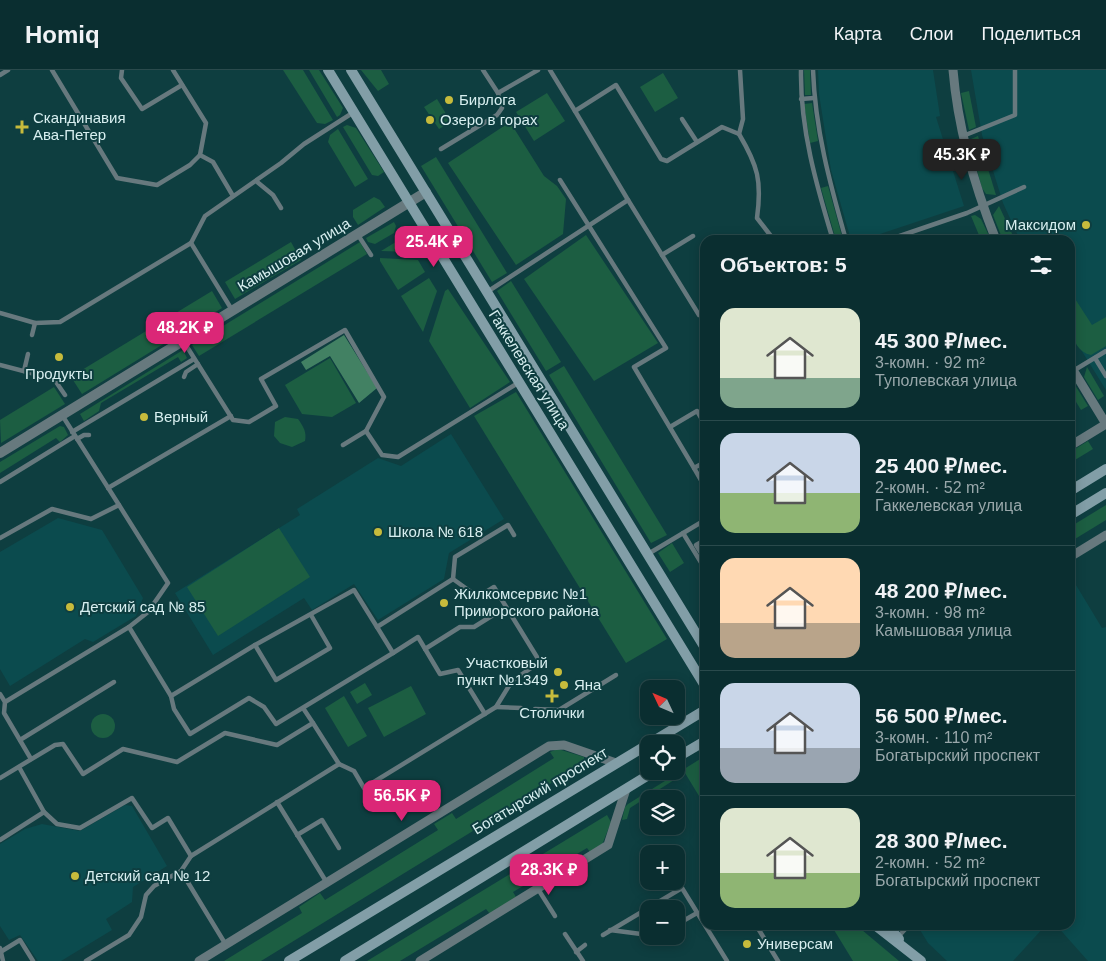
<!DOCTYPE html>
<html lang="ru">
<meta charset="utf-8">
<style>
:root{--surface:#0a2e30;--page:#183a3c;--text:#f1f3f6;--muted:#99a8ab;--line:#2a4a4c;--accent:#db2777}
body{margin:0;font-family:Helvetica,sans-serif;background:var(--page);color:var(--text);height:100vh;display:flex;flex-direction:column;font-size:19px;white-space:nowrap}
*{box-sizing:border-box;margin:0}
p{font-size:16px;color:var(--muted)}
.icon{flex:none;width:28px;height:28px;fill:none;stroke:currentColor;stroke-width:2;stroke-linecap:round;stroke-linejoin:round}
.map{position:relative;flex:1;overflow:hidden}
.side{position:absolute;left:700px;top:165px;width:375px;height:695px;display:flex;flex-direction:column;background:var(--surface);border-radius:15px;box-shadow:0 2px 12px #0003,0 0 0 1px var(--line)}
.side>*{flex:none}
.needle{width:32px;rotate:314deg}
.tools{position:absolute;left:640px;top:610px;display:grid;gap:10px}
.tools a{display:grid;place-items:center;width:45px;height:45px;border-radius:10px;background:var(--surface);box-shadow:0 2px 12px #0003,0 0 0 1px var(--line);font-size:25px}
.price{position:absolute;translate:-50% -42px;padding:0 11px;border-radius:10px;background:var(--accent);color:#fff;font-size:16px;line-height:32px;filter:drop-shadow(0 1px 2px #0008)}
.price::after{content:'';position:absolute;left:50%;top:30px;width:15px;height:11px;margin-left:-8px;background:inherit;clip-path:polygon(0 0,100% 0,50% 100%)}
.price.active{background:#222;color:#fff}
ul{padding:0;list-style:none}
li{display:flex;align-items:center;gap:15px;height:125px;padding:0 20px}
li+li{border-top:1px solid var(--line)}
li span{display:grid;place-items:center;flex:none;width:140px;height:100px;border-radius:15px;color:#555}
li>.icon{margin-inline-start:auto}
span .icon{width:60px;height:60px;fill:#fffc;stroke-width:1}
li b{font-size:21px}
h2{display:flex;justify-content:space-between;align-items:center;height:60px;padding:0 20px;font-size:21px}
header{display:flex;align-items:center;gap:30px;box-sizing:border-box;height:70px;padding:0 25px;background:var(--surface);border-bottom:1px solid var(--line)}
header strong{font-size:24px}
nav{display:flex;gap:28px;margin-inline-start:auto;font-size:18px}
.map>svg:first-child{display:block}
</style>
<header>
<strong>Homiq</strong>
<nav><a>Карта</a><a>Слои</a><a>Поделиться</a></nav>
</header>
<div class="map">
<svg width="1106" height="891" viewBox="0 0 1106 891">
<rect width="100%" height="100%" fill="#0e3e40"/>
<g fill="#0b4b4e">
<polygon points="818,0 933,0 940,46 936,47 964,136 862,170 851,170 831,100 819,24"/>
<polygon points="971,0 1106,0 1106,320 1070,262 1070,170 1020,170 1003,133 982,65"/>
<polygon points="451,364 504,449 449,483 444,509 378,550 354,514 312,540 304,528 213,585 175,523 300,445 297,439 378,388 401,396"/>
<polygon points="58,448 102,460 143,528 136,546 93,572 85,569 10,616 0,599 0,482"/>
<polygon points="1076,515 1102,558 1106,557 1106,891 1088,891 1056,855 1070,855 1070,519"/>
<polygon points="125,735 132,736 167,796 133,817 132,832 106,849 112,860 61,891 38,891 20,865 9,870 0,856 0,774 25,759 42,754 80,761"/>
<polygon points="917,855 1046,855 1013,891 947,891 928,873"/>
</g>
<g fill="#1c5e42">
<polygon points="283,0 303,0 333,50 325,54 317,53"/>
<polygon points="309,0 319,0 343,38 340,45 337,47"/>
<polygon points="361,0 381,0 389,14 378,21"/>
<polygon points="804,0 810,0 811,25 805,25"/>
<polygon points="663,3 678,28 655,42 640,17"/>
<polygon points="969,21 976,57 969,60 961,23"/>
<polygon points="547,23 565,51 534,71 516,42"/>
<polygon points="437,29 451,52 439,59 424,37"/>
<polygon points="812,33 818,71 810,73 804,34"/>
<polygon points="510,52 544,106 557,116 566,129 563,164 516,195 448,93"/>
<polygon points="347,55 356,58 384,102 378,106 372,105 343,57"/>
<polygon points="338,59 368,109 355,117 328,72 330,65"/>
<polygon points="978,66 996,125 986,124 982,118 969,72 971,69"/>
<polygon points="436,87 507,203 492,212 421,96"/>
<polygon points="828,116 843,170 836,170 821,118"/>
<polygon points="374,127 380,130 385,137 358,155 353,147 353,140"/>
<polygon points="999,136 1015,170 1002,168 993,145"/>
<polygon points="975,145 981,149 991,170 981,170 971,146"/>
<polygon points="394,152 396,156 394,163 375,174 368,172 366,168"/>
<polygon points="586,165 658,273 594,311 524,209"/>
<polygon points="404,167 413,182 381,181"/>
<polygon points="291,172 301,190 235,229 225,212"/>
<polygon points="360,172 367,184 199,286 192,275"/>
<polygon points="380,188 418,190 425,202 398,220 380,191"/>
<polygon points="429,208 437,221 423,262 401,226"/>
<polygon points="511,211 561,292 546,301 497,221"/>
<polygon points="448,219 510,312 470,338 429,271 445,221"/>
<polygon points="212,221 222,238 82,324 73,310 80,307 77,303"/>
<path d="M1070,221L1092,255L1106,247V276L1091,285C1066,280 1070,239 1070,221Z"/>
<polygon points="183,280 187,288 181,292 178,287 101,333 99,341 84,351 80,344"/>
<polygon points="330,288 356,333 332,347 302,344 285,315"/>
<polygon points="564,296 667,465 651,473 549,305"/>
<polygon points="1087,297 1104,326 1098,330 1084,307"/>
<polygon points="1070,307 1088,336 1081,340 1070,322"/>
<polygon points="54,317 65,334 1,373 0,350"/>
<polygon points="516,322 667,569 626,593 474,346"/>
<path d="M285,347L298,349C303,356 307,362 305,371L292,377L280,373L274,366L275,352Z"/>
<polygon points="60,356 64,357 68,365 60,372 56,368 0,403 0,392"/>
<polygon points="1088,371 1093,379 1070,393 1070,382"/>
<polygon points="1106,435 1106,450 1070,472 1070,457"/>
<polygon points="279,458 310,507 218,566 187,517"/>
<polygon points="672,473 684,493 670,502 658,483"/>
<polygon points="365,613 372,625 357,634 350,622"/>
<polygon points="411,616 426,644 384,667 368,638"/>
<polygon points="344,626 367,666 348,677 325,638"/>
<circle cx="103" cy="656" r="12"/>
<polygon points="558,679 584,687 584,693 261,891 224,891 302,843 299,837 320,823 325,830 438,760 434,754 452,743 456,749 554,688 550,682"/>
<polygon points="705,686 705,722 699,726 685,703 630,738 627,749 622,750 625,737 628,734"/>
<polygon points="607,745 611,752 602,775 590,782 587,778 513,822 516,827 490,844 486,839 400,891 367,891"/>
<polygon points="831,855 856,855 899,891 853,891"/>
</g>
<polygon fill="#428163" points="344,265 377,318 359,333 330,286 306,300 301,292"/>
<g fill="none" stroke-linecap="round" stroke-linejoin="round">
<g stroke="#67797e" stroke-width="4.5">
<polyline points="52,0 117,108 157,115 190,95 200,85"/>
<polyline points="122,0 121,8 142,39 182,15"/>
<polyline points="173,0 206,53 200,85 213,92 233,126"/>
<polyline points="550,0 575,41"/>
<path d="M740,0L743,49L739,64C758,96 762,111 757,148L774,170"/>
<path d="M801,0C800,58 816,114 833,170"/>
<path d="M813,0C815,59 830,114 846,170"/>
<polyline points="0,5 8,0"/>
<polyline points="498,23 538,0"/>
<polyline points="801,29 814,28"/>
<polyline points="682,49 697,72"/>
<polyline points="963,66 1015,45 1015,0"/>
<polyline points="441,79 497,45 502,38 498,23 483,0"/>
<polyline points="560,110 666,278 634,297 694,398"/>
<polyline points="256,111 273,125 281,138"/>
<polyline points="628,130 699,245 705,241"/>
<polyline points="358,165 371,185"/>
<polyline points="888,170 967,143 1024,117"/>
<polyline points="662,185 693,166"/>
<polyline points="487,222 628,130 575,41 616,15 661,89 667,91 722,57 739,64"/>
<polyline points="232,240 191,173 205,146 281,93 304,74 354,42"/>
<polyline points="0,243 35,253 60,252 191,173"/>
<polyline points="32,265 35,253"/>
<polyline points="184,272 233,350 249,352 276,336 261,309 345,260 384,327 366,361"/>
<polyline points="1095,288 1106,306"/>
<polyline points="0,295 54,309 65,325"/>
<polyline points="24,301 28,284"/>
<polyline points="1073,301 1106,281"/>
<polyline points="184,307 186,302 198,294"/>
<polyline points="62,345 119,435"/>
<polyline points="670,357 697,341 705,355"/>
<polyline points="72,362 194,289"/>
<polyline points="77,369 84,365 89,365"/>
<polyline points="343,375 366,361 382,385 398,387 518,313"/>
<polyline points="705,392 694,398 705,417"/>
<polyline points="0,412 75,366"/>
<polyline points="108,418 231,346"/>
<polyline points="683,463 705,499"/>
<polyline points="0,468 52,439 91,449 119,435 168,513 148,542 129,557 171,626 174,639 190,664 249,628 264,637 276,654 393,583 377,557"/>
<polyline points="705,470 696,475 705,489"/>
<polyline points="648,484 705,450"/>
<polyline points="453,509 455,487 508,455 514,465"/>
<polyline points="255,575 276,610 330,578 311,545"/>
<polyline points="425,579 460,557 474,557 506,537"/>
<polyline points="393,583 418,567 440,604 458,600 485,644"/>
<polyline points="0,624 5,632 4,643 31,689"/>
<polyline points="5,632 129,557"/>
<polyline points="496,637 521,638"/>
<polyline points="303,638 313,653"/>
<polyline points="535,639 559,640 616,605"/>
<polyline points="20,670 114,612"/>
<polyline points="19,697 44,742"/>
<polyline points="0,708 55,675 63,674 83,704 123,679 177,692 225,663 277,675 313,653 339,694"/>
<polyline points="277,732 327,813"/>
<polyline points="297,765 322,750 339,778"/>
<polyline points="0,770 44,742 57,754 80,758 132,728 152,758 168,748 191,786"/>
<polyline points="181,801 226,875"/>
<polyline points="538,819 555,846"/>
<polyline points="676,855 697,843"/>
<polyline points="756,855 778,891"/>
<polyline points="610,860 649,865"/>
<polyline points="565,864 583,891"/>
<polyline points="603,865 682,818 727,891"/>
<polyline points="898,867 909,855"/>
<polyline points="0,878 3,891"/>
<polyline points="2,881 20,870 33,891"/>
<polyline points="576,882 585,875"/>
<polyline points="86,891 129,865 141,847 146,825 154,816 181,801 191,786 339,694 354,701 364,718 496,637 512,611 540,592 494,517 478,527 453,509 377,557 354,520 255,575 171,626"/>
</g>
<g stroke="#67797e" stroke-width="9">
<path d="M953,0C958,60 974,115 996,170"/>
<polyline points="1070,295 1106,354"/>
<polyline points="1070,376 1106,354"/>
<polyline points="1070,487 1106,465"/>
<polyline points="199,891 549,676 564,675 616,693"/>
<polyline points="420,891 608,775 626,719"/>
</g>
<polyline stroke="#67797e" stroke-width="10" points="0,383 426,122"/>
<g stroke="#829ea7" stroke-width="10">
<polyline points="328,0 705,616"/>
<polyline points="351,0 705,578"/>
<polyline points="1070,421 1106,399"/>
<polyline points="1070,445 1106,423"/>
<polyline points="676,688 705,671"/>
<polyline points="875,855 921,891"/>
<polyline points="887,855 899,869"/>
<polyline points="289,891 705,640"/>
<polyline points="345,891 655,701"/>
</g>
</g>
<g fill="#c7bb3c" stroke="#0e3e40" stroke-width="2">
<circle cx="449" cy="30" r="5"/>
<circle cx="430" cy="50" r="5"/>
<path d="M19.5 49.5h5v5h5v5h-5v5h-5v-5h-5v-5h5z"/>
<circle cx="1086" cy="155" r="5"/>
<circle cx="59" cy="287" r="5"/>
<circle cx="144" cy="347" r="5"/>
<circle cx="378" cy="462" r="5"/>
<circle cx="444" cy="533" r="5"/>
<circle cx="70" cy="537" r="5"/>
<circle cx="558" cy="602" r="5"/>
<circle cx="564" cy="615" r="5"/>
<path d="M549.5 618.5h5v5h5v5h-5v5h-5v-5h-5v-5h5z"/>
<circle cx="75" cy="806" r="5"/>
<circle cx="747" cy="874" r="5"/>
</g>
<g text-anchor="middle" stroke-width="4" stroke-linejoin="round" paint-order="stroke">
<g font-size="15" fill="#d8eff0" stroke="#0e3e40" text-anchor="start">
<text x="459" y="35">Бирлога</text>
<text x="33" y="53">Скандинавия<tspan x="33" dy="17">Ава-Петер</tspan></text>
<text x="440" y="55">Озеро в горах</text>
<text x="1076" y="160" text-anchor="end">Максидом</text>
<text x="59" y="309" text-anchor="middle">Продукты</text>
<text x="154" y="352">Верный</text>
<text x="388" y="467">Школа № 618</text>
<text x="454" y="529">Жилкомсервис №1<tspan x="454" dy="17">Приморского района</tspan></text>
<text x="80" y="542">Детский сад № 85</text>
<text x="548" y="598" text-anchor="end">Участковый<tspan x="548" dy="17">пункт №1349</tspan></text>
<text x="574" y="620">Яна</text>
<text x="552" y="648" text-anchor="middle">Столички</text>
<text x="85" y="811">Детский сад № 12</text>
<text x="757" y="879">Универсам</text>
</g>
<g font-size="15" fill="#d8eff0" stroke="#0e3e40">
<text transform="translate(294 185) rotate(-31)" y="5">Камышовая улица</text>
<text transform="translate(529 300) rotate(58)" y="5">Гаккелевская улица</text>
<text transform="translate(540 721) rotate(-31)" y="5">Богатырский проспект</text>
</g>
</g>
</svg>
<div class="tools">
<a><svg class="needle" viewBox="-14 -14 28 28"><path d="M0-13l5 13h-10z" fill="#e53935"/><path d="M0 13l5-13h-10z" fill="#99a8ab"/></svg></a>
<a><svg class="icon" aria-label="locate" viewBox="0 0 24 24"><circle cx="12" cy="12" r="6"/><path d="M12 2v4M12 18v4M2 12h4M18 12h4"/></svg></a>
<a><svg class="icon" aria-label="layers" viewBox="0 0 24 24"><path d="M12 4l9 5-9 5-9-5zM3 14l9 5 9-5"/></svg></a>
<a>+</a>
<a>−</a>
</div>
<b class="price active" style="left:962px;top:111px">45.3K ₽</b>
<b class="price" style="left:434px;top:198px">25.4K ₽</b>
<b class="price" style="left:185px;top:284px">48.2K ₽</b>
<b class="price" style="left:402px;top:752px">56.5K ₽</b>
<b class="price" style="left:549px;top:826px">28.3K ₽</b>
<section class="side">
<h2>Объектов: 5<svg class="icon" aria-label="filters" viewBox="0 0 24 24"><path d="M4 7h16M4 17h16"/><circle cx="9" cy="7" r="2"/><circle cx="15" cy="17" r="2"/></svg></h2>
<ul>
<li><span style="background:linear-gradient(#dfe7d0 70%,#7fa58c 0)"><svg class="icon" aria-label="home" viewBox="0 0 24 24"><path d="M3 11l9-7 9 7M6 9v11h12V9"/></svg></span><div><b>45 300 ₽/мес.</b><p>3-комн. · 92 m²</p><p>Туполевская улица</p></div></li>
<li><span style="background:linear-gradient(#c9d6e8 60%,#8fb573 0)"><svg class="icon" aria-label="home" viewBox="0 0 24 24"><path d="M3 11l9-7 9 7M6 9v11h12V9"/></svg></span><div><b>25 400 ₽/мес.</b><p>2-комн. · 52 m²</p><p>Гаккелевская улица</p></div></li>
<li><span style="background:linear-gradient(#ffd9b3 65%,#b9a48a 0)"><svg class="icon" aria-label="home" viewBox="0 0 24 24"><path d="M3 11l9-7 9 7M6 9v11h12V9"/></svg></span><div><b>48 200 ₽/мес.</b><p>3-комн. · 98 m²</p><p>Камышовая улица</p></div></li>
<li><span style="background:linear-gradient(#c9d6e8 65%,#9aa5b1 0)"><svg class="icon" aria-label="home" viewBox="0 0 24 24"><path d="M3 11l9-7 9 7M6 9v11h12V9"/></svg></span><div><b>56 500 ₽/мес.</b><p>3-комн. · 110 m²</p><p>Богатырский проспект</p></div></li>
<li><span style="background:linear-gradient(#dfe7d0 65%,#8fb573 0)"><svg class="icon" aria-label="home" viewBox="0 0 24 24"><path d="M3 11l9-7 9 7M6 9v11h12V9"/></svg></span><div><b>28 300 ₽/мес.</b><p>2-комн. · 52 m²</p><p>Богатырский проспект</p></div></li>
</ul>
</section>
</div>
